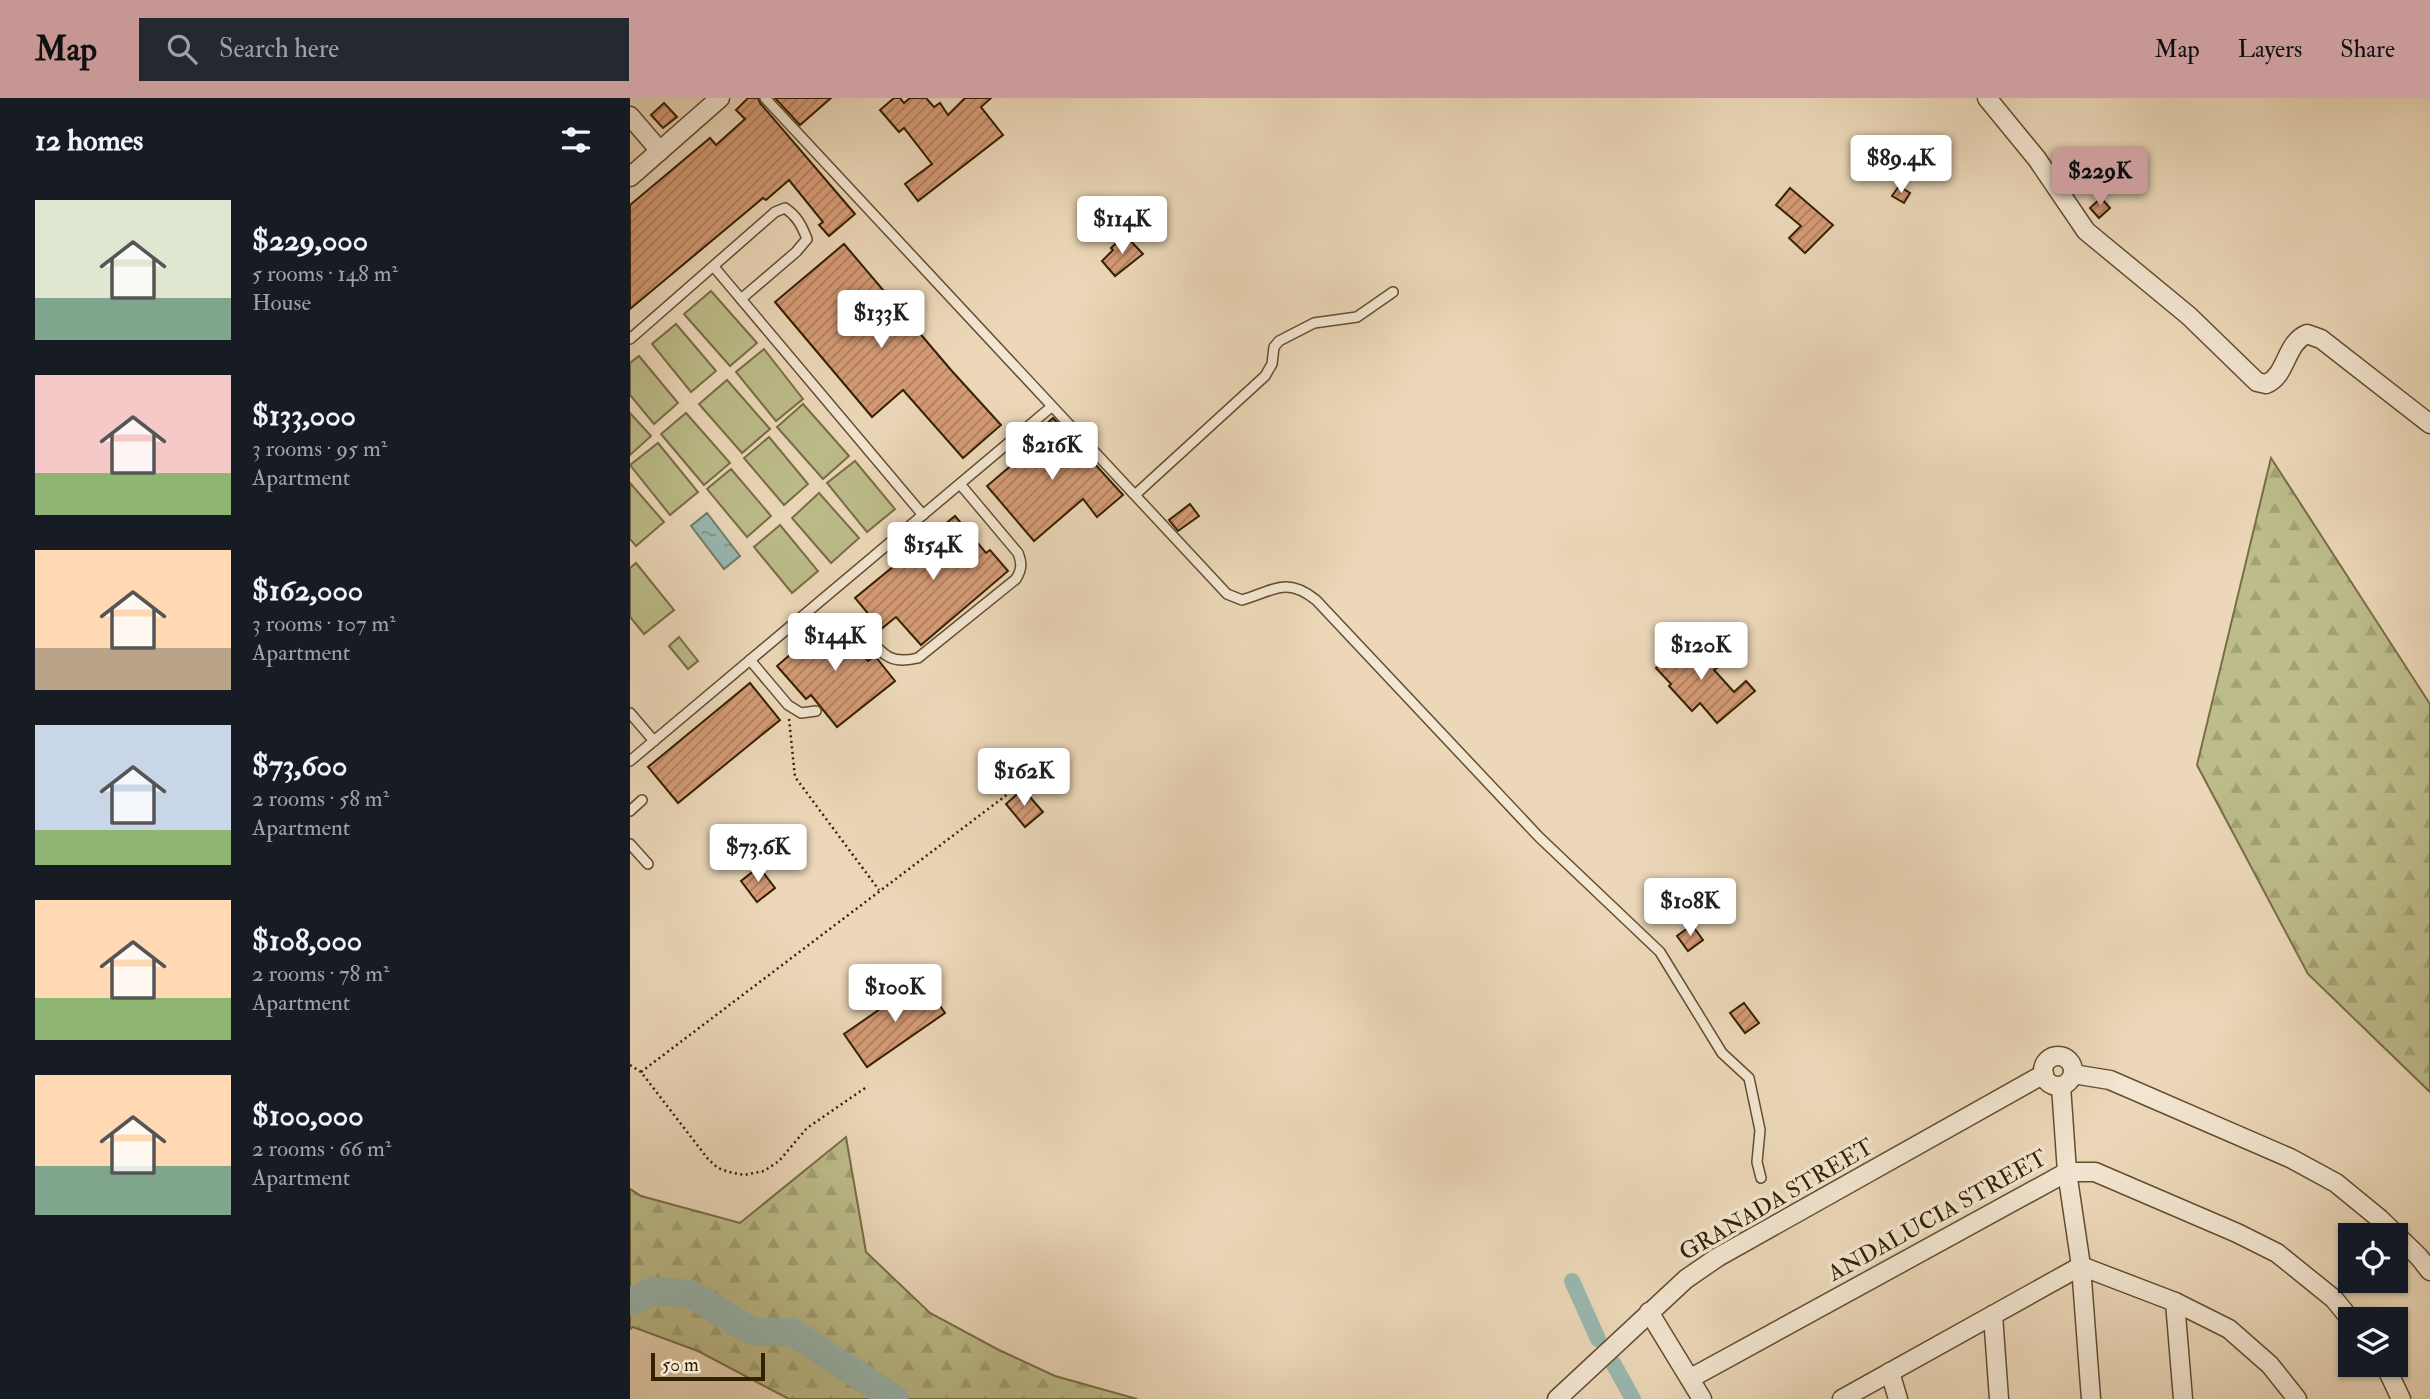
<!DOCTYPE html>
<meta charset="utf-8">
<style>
:root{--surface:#171b24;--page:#242831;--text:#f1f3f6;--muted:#9ea1a6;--accent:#c59692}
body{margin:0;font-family:"IM FELL Double Pica",serif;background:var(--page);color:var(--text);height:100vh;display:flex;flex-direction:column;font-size:26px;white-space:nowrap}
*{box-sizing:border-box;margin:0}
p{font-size:23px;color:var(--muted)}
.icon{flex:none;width:38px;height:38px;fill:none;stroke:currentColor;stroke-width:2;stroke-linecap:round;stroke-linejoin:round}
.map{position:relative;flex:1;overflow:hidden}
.side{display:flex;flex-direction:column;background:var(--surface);width:630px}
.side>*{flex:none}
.controls{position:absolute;left:1708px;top:1125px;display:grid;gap:14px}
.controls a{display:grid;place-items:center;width:70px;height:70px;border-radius:0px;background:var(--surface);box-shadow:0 2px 5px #0004;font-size:35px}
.scale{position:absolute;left:21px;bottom:18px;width:114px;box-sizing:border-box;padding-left:7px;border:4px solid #352000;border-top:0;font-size:19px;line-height:24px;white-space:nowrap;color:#352000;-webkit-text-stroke:5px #f3e6d2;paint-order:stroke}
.price{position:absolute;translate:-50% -60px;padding:0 16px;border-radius:7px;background:#fff;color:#222;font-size:23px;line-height:46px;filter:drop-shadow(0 2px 4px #0008)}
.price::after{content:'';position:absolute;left:50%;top:42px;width:21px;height:16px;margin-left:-10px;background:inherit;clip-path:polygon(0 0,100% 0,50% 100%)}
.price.selected{background:var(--accent);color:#111}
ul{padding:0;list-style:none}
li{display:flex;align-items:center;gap:21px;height:175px;padding:0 35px}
li span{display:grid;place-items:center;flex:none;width:196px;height:140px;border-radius:0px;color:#555}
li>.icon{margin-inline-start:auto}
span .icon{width:84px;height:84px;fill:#fffc;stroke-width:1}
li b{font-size:30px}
h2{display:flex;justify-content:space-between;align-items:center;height:84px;padding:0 35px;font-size:30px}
header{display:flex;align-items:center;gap:42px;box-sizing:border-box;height:98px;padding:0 35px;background:var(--accent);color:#111}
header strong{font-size:33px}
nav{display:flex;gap:38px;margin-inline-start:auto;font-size:24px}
.search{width:490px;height:63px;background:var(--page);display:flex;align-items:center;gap:18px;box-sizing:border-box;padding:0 24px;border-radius:0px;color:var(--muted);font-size:26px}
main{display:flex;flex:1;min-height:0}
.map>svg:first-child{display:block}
</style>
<header>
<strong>Map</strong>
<div class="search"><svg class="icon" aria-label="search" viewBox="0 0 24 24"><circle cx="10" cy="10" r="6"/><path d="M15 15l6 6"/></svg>Search here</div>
<nav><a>Map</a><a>Layers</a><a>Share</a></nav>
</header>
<main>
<section class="side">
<h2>12 homes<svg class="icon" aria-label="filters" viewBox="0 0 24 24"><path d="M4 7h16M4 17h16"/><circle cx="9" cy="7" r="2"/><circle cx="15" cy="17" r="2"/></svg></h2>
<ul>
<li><span style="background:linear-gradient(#dfe7d0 70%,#7fa58c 0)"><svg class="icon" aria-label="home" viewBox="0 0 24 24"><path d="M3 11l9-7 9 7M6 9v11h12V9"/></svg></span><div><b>$229,000</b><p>5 rooms · 148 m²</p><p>House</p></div></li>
<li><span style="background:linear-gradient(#f6c9c9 70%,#8fb573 0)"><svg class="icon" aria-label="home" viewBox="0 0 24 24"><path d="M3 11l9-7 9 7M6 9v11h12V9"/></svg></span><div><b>$133,000</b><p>3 rooms · 95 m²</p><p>Apartment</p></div></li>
<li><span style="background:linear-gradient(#ffd9b3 70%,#b9a48a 0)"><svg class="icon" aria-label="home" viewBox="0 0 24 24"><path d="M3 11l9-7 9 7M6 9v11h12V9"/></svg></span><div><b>$162,000</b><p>3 rooms · 107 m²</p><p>Apartment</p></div></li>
<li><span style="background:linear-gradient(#c9d6e8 75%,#8fb573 0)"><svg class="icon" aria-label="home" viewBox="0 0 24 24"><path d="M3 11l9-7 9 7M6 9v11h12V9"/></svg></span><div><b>$73,600</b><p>2 rooms · 58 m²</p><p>Apartment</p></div></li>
<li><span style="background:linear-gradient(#ffd9b3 70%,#8fb573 0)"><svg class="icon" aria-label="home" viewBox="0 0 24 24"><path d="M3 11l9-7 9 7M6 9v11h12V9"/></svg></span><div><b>$108,000</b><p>2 rooms · 78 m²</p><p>Apartment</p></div></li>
<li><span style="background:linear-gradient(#ffd9b3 65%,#7fa58c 0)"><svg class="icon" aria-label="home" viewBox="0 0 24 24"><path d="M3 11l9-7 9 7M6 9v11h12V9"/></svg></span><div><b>$100,000</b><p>2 rooms · 66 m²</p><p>Apartment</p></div></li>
</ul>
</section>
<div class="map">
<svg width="1800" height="1301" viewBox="0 0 1800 1301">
<defs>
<pattern id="forest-firs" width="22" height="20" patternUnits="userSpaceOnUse" patternTransform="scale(1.75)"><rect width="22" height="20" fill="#bdbd8b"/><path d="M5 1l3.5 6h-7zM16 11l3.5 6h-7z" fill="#a3a276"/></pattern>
<pattern id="water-ripples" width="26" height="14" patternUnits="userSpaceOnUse" patternTransform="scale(1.75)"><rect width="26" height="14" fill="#99b9b2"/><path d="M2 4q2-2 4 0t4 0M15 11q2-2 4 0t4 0" fill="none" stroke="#7e968e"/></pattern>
<pattern id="building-hatch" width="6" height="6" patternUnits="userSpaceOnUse" patternTransform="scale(1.75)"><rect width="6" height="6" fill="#d69c77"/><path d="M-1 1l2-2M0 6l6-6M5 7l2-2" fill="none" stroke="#ae7f5f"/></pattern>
</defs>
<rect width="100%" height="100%" fill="#ecd8b9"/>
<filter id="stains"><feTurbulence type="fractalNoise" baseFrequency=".00286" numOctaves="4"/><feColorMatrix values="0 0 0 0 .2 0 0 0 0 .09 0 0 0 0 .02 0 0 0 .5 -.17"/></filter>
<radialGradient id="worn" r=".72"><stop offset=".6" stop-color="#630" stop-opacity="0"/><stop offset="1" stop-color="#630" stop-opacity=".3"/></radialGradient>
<g fill="url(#forest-firs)" stroke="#796e46" stroke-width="2">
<polygon points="1641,360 1800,606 1800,994 1678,876 1567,667"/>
<polygon points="216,1039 236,1154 300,1215 367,1251 425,1278 507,1301 159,1301 68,1253 3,1229 0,1231 0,1091 11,1098 110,1125"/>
<polygon points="986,1262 1007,1301 998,1301 980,1269"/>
</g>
<g fill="#bdbd8b" stroke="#796e46" stroke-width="2">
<polygon points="81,193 127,245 100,268 54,216"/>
<polygon points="46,226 86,273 61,294 22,246"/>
<polygon points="134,251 173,301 146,323 106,274"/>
<polygon points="9,258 48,305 24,326 0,297 0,265"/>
<polygon points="97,282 140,331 112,355 69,306"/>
<polygon points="173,306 219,358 193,381 147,329"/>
<polygon points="0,315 21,338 0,357"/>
<polygon points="56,315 100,365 74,387 31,336"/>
<polygon points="139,339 178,386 154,407 114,360"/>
<polygon points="28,345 68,394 40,417 0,367"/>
<polygon points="225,363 265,411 237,434 197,385"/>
<polygon points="101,371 141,418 117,439 77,391"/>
<polygon points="0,385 34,424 6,448 0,441"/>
<polygon points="189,395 229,440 201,465 162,420"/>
<polygon points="150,427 188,473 162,495 124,449"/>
<polygon points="6,465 44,512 14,536 0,519 0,470"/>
<polygon points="49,539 68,563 58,571 39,548"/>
</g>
<polygon fill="url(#water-ripples)" stroke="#717c6b" stroke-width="2" points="77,415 110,458 94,471 61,428"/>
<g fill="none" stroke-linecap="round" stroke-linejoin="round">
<g stroke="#99b9b2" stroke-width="16">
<polyline points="942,1183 968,1241"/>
<polyline points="983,1265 1003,1301"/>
</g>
<polyline stroke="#99b9b2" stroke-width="28" points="0,1204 23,1193 61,1196 123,1234 162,1234 265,1301"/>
</g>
<g fill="url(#building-hatch)" stroke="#352000" stroke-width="2">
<polygon points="118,0 128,0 130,5 225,116 199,138 189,127 193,124 159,82 136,102 133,100 0,211 0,107 80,40 86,47 115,21 106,12"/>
<polygon points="145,0 201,0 170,27"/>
<polygon points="264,0 270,0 274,5 280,0 296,0 304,9 310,5 318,17 335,0 361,0 351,9 373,37 288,103 275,86 302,66 274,30 269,34 250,12"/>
<polygon points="34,5 47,19 33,30 21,17"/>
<polygon points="1269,88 1280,95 1274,105 1262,98"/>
<polygon points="1160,90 1203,127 1175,155 1159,140 1171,128 1146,107"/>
<polygon points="1471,100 1480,110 1469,120 1460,110"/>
<polygon points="495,137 513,156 485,178 472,163 483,152 481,150"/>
<polygon points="214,146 321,272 371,327 333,360 273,292 242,319 145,204"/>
<polygon points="423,320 493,397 467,419 453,401 404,443 357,388 397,354 392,348"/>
<polygon points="560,406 569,418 548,433 539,422"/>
<polygon points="325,418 356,455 360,452 378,473 291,547 266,519 251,531 225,500"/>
<polygon points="201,521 238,563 245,558 265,583 207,629 181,597 176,601 147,568"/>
<polygon points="1057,541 1072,558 1074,556 1087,570 1084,572 1104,594 1116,583 1125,593 1087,625 1070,605 1062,613 1039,588 1041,586 1026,570"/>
<polygon points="120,585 150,622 48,705 18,669"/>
<polygon points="393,691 413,714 395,729 376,706"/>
<polygon points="129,769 145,790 127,804 111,783"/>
<polygon points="1062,827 1073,842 1058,853 1047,838"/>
<polygon points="292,882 315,915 237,969 214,936"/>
<polygon points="1114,905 1129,925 1115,935 1100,915"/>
</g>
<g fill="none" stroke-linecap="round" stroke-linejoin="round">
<defs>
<g id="lane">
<path d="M135,0L597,496L612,502C643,493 656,478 686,502L909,739L1030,854L1092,955L1119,980L1130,1032L1127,1064L1131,1080"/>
<polyline points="84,169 293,417"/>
<path d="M0,241L145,114L155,110C167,118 172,128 177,141L166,154L111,201"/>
<polyline points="506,396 635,278 642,266 644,249 649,243 684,225 727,219 763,194"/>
<path d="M234,535C253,556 259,567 288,560L386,481C392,471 392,465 388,455L330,386"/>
<polyline points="120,562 158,607 171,615 186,613"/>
<polyline points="0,615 24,643"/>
<polyline points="0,663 420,310"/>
<polyline points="0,713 12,702"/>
<polyline points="0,746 18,766"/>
</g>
<g id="street">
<path d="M1357,0L1407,61L1456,133L1559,218L1627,284L1636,286C1657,278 1655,245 1677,236L1691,241L1800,326"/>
<polyline points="0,18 30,53"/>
<polyline points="0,79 90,0"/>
<circle cx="1428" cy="973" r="15"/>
<polyline points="1443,976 1480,982 1660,1060 1706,1085 1750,1121 1789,1159 1800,1173"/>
<polyline points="1431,988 1437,1074 1451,1168 1461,1301"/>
<polyline points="1545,1204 1553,1301"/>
<polyline points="1019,1214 1072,1301"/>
<polyline points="1363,1217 1369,1301"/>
<polyline points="1755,1267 1771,1301"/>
<polyline points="1260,1274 1268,1301"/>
<polyline points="1061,1280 1437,1074 1465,1074 1607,1135 1647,1155 1704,1201 1721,1222"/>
<polyline points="927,1301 1056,1181 1088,1159 1414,976"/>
<polyline points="1212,1301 1451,1168 1545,1204 1599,1231 1640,1267 1667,1301"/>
</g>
</defs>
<use href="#lane" stroke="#634e2e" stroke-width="12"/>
<use href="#street" stroke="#634e2e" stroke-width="21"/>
<g stroke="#352000" stroke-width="2.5" stroke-dasharray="2 3.5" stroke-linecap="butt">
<polyline points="159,621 165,679 249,792"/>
<polyline points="0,967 11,974 78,1061 88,1070 99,1074 114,1077 134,1073 149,1063 177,1030 238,988"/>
<polyline points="11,974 403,677"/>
</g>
<use href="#lane" stroke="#f3e6d2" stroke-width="9"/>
<use href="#street" stroke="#f3e6d2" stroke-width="18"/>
</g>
<g text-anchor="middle" stroke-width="7" stroke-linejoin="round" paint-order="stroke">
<g font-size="23" fill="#352000" stroke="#f3e6d2">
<text transform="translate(1146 1101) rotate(-30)" y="8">GRANADA STREET</text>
<text transform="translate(1307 1117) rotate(-29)" y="8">ANDALUCIA STREET</text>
</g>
</g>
<rect width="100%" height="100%" filter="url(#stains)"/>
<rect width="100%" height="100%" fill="url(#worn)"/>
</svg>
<div class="controls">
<a><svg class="icon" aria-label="locate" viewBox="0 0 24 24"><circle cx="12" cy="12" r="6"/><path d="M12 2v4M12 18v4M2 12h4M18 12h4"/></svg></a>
<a><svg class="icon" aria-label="layers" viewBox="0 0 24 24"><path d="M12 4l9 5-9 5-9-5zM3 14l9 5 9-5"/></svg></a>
</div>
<div class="scale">50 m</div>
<b class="price" style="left:1271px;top:97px">$89.4K</b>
<b class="price selected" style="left:1470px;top:110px">$229K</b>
<b class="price" style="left:492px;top:158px">$114K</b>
<b class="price" style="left:251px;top:252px">$133K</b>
<b class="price" style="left:422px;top:384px">$216K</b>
<b class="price" style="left:303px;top:484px">$154K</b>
<b class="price" style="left:205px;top:575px">$144K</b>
<b class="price" style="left:1071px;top:584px">$120K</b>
<b class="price" style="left:394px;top:710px">$162K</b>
<b class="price" style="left:128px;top:786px">$73.6K</b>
<b class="price" style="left:1060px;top:840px">$108K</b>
<b class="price" style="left:265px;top:926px">$100K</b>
</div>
</main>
